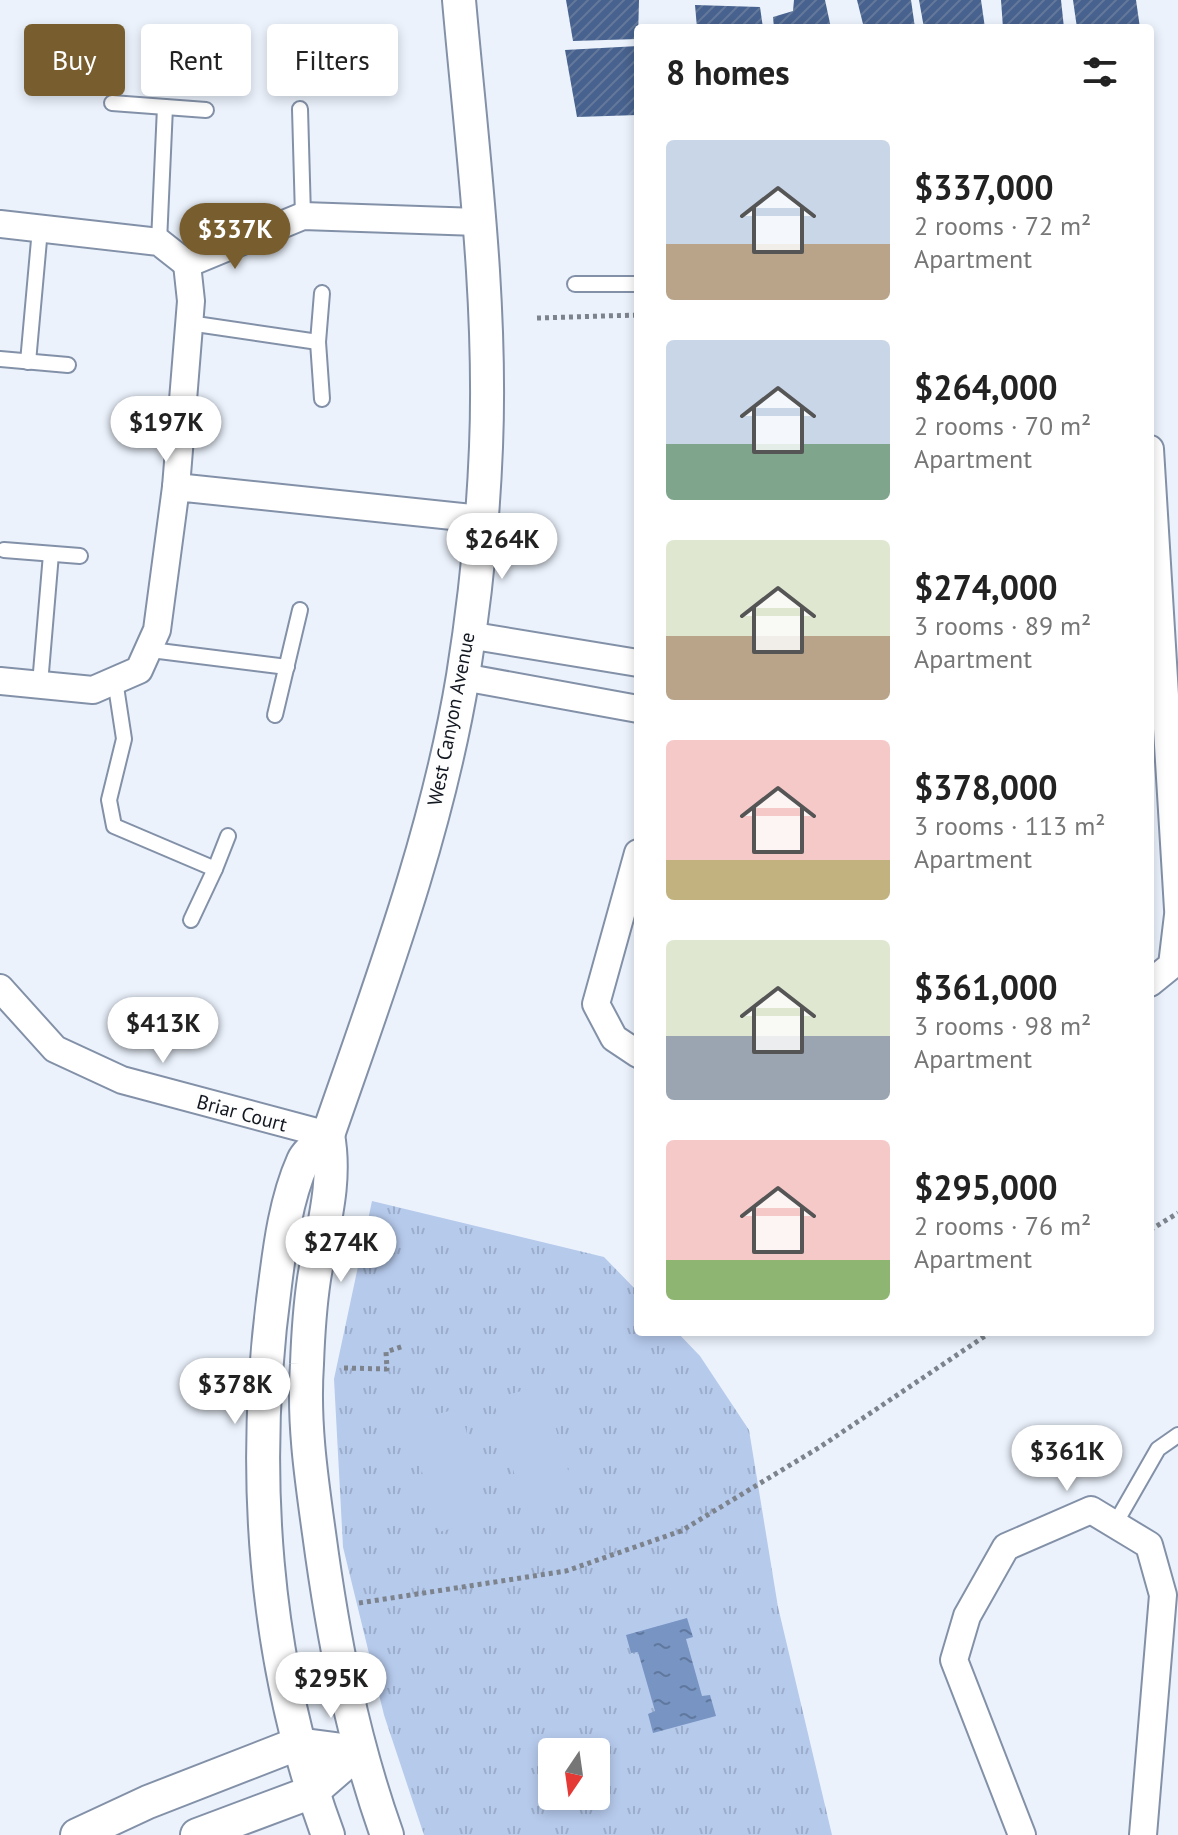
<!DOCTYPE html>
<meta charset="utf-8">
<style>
:root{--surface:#fff;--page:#f6f6f6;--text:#222;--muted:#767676;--accent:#785e2f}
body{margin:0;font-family:"PT Sans",sans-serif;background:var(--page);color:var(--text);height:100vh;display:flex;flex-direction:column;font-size:30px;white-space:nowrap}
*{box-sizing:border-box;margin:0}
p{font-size:26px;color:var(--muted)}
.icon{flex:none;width:44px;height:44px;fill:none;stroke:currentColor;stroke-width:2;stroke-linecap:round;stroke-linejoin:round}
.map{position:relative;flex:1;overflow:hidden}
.side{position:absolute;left:634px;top:24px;width:520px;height:1312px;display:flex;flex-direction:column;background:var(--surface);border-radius:8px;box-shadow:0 4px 12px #0003}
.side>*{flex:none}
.hud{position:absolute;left:24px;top:24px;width:490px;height:72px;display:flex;gap:16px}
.needle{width:52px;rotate:193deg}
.tools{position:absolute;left:538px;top:1738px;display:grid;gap:16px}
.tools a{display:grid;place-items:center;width:72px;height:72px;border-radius:8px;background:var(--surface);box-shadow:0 4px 12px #0003;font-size:40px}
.price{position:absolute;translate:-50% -68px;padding:0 18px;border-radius:28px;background:#fff;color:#222;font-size:26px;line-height:52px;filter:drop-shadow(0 2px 4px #0008)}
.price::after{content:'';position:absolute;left:50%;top:48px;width:24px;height:18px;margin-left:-12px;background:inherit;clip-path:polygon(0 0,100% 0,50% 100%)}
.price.current{background:var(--accent);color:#fff}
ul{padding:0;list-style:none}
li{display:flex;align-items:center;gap:24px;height:200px;padding:0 32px}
li span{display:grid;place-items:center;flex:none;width:224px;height:160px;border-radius:8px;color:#555}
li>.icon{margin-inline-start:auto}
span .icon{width:96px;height:96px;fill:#fffc;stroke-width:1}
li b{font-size:34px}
h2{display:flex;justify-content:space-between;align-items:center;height:96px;padding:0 32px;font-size:34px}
.pill{padding:0 28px;border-radius:8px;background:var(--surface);box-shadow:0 4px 12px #0003;font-size:28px;line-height:72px}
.pill.current{background:var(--accent);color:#fff}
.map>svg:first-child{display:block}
</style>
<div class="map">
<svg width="1178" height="1835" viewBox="0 0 1178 1835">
<defs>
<pattern id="grass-tufts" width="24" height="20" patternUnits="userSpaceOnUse" patternTransform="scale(2)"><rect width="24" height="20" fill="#b6caec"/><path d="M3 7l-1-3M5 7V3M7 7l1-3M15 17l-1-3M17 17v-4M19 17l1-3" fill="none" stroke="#9badca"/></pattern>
<pattern id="water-ripples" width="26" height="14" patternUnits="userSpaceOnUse" patternTransform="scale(2)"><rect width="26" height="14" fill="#7794c3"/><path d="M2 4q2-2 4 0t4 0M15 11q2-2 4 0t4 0" fill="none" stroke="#60789e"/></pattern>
<pattern id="building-hatch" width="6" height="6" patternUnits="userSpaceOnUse" patternTransform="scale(2)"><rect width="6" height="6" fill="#47628e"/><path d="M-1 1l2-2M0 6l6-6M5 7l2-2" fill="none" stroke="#63789a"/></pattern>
</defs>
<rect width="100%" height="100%" fill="#ebf2fc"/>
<path fill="url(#grass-tufts)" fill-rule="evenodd" d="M372,1201L604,1257L638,1292V1332H677L700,1356L749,1430L778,1607L832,1835H424L384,1715L343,1547L334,1379ZM552,1752H596V1796H552Z"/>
<g fill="#b6caec">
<polygon points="543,1385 575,1494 524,1508 493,1399"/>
<polygon points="460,1408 490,1518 439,1532 408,1422"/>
</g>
<polygon fill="url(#water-ripples)" points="687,1618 693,1637 686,1639 702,1696 710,1695 716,1716 653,1733 648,1714 655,1711 638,1652 631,1653 626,1635"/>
<g fill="url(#building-hatch)">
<polygon points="566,0 639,0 638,39 573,41"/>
<polygon points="794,0 825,0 831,28 774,28 773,17 793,11"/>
<polygon points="857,0 911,0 915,28 864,28"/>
<polygon points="919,0 981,0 985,28 924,28"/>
<polygon points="1001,0 1061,0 1064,28 1003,28"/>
<polygon points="1073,0 1136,0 1140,28 1077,28"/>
<polygon points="695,5 760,7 763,28 697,28"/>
<polygon points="638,46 638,115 577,117 565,50"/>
</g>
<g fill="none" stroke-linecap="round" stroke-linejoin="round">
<defs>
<g id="service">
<polyline points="112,103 206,110"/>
<polyline points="300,109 303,216"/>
<polyline points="159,242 165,107"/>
<polyline points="575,284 638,284"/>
<polyline points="189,323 318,342"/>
<polyline points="0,359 68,365"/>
<polyline points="28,362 40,229"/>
<polyline points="322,399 318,342 322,293"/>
<polyline points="4,550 80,556"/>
<polyline points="151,650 287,667"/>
<polyline points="115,680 124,739 109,800 114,826 215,869 228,836"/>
<polyline points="40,684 51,554"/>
<polyline points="275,715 300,610"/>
<polyline points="191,920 215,869"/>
<polyline points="1115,1524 1158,1449 1178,1435"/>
</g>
<g id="minor">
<polyline points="0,224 159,242 187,264 303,216 478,222"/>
<polyline points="1150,449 1178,909"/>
<polyline points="176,487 191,301 187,264"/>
<polyline points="468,635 638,663"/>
<polyline points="463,677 638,709"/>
<polyline points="0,681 93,690 139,670 157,630 176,487 481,519"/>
<polyline points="638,853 596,1004 614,1038 638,1054"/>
<polyline points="1150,983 1172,965 1178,915"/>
<polyline points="0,988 55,1049 122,1080 328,1135"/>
<polyline points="1022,1835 954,1660 967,1616 1006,1547 1091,1510 1149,1545 1163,1595 1143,1835"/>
</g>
<g id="tertiary">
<path d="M328,1135C337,1184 322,1229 314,1279C310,1306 308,1336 307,1364C303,1421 311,1476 319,1533C333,1637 352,1737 387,1835"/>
<polyline points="77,1835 148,1802 297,1744 358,1752"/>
<polyline points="197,1835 312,1792 358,1752"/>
<path d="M328,1835C263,1660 250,1469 275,1285C280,1245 286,1199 303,1161C307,1152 320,1143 328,1135C380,985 437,834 463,676C475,601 483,523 486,447C492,299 472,148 459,0"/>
</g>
</defs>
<use href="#service" stroke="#8391a8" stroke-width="18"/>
<use href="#minor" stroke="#8391a8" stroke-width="30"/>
<use href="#tertiary" stroke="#8391a8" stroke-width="36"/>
<g stroke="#7d838c" stroke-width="5" stroke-dasharray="4 4" stroke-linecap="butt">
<polyline points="537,318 638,315"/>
<polyline points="1150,1230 1178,1213"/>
<polyline points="344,1368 387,1369 386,1352 404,1346"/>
<polyline points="359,1603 566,1571 681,1531 820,1447 991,1332"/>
</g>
<use href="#service" stroke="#fff" stroke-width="14"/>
<use href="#minor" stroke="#fff" stroke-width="26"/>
<use href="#tertiary" stroke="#fff" stroke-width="32"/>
</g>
<g text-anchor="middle" stroke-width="8" stroke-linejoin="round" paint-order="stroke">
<g font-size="20" fill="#121720" stroke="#fefefe">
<text transform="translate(451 719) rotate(-79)" y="7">West Canyon Avenue</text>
<text transform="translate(242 1113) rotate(15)" y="7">Briar Court</text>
</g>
</g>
</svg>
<div class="tools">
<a><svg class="needle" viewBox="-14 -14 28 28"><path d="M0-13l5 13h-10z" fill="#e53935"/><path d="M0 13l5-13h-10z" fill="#767676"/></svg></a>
</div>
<b class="price current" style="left:235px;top:271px">$337K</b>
<b class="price" style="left:166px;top:464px">$197K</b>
<b class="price" style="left:502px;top:581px">$264K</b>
<b class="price" style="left:163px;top:1065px">$413K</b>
<b class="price" style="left:341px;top:1284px">$274K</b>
<b class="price" style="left:235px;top:1426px">$378K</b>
<b class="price" style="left:1067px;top:1493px">$361K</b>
<b class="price" style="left:331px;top:1720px">$295K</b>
<div class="hud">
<a class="pill current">Buy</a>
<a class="pill">Rent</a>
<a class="pill">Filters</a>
</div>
<section class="side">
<h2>8 homes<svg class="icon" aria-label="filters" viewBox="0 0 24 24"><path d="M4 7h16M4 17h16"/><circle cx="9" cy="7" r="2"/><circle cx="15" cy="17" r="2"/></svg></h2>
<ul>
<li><span style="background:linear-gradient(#c9d6e8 65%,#b9a48a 0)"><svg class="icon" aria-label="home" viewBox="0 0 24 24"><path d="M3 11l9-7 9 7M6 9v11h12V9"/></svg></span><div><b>$337,000</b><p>2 rooms · 72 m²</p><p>Apartment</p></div></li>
<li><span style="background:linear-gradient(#c9d6e8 65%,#7fa58c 0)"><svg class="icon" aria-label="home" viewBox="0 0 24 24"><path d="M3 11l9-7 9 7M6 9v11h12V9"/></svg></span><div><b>$264,000</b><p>2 rooms · 70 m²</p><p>Apartment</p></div></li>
<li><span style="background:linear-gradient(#dfe7d0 60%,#b9a48a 0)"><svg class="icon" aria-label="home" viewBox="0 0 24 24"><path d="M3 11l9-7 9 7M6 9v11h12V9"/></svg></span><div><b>$274,000</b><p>3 rooms · 89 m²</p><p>Apartment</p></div></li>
<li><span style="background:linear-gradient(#f6c9c9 75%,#c2b280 0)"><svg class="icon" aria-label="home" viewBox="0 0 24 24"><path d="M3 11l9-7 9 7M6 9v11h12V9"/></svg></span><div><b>$378,000</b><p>3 rooms · 113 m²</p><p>Apartment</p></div></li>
<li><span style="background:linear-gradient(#dfe7d0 60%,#9aa5b1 0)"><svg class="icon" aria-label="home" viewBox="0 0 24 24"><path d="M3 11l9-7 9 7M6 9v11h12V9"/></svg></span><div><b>$361,000</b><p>3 rooms · 98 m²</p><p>Apartment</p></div></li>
<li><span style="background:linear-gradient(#f6c9c9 75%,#8fb573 0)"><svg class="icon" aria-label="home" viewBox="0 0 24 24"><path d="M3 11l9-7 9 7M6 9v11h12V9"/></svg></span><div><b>$295,000</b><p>2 rooms · 76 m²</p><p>Apartment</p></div></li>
</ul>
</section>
</div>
